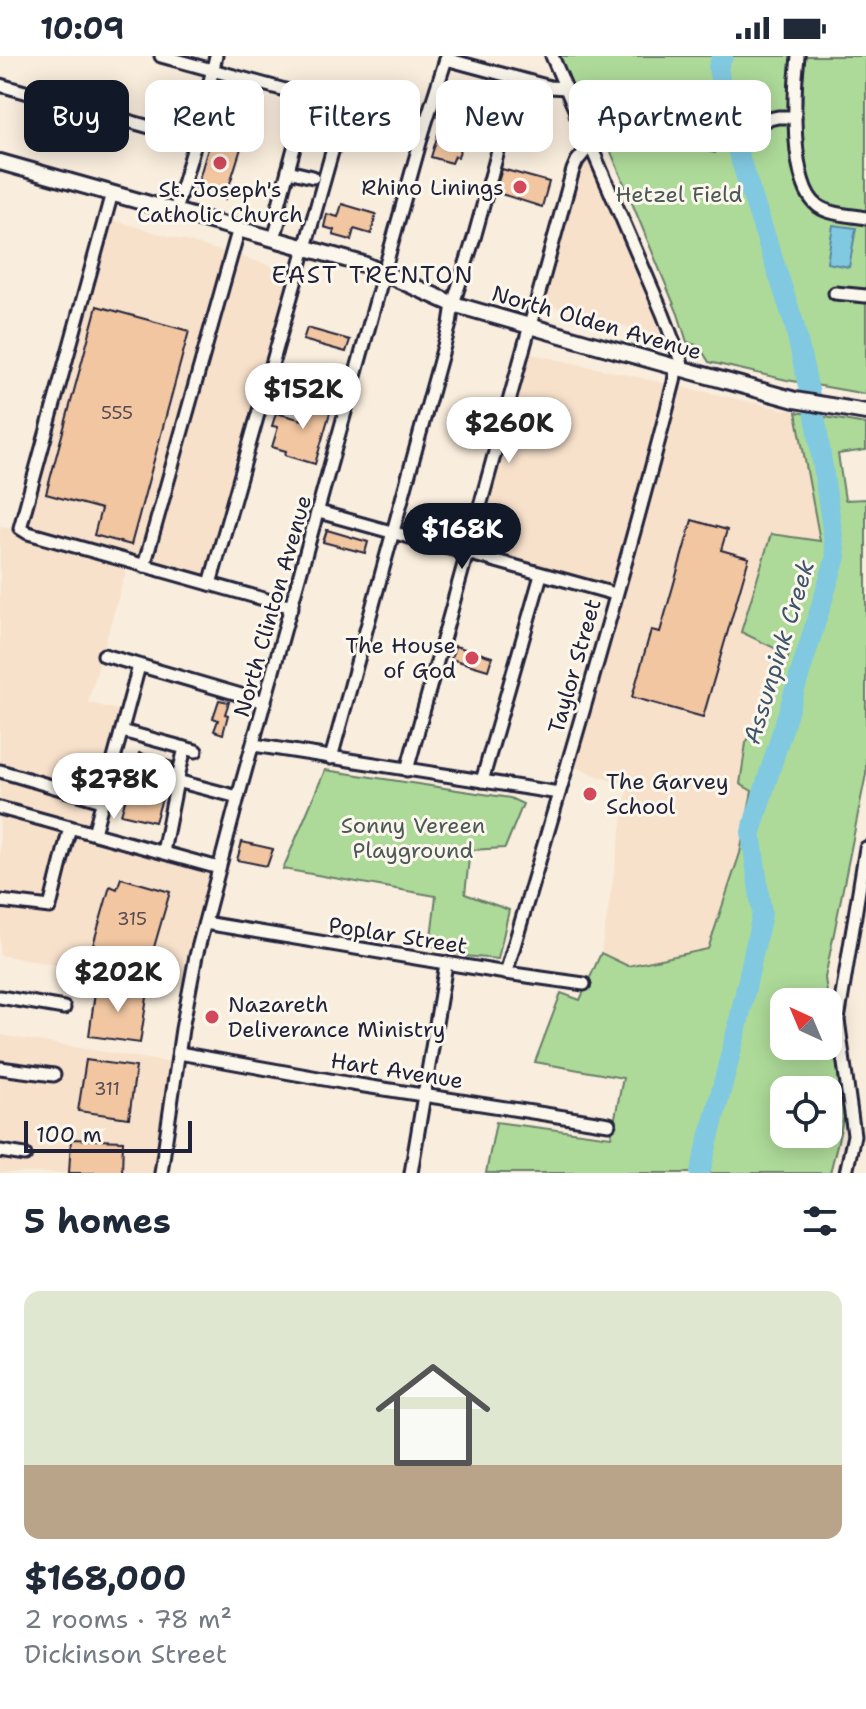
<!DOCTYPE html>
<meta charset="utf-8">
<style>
:root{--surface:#fff;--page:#f2f2f3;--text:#1f2937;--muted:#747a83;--line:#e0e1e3;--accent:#111827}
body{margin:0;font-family:"Shantell Sans",sans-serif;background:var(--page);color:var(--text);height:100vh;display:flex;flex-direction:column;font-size:30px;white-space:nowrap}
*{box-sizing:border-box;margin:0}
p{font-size:26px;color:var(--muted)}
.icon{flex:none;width:44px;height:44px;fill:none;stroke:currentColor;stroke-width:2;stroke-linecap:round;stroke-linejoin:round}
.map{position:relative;height:1117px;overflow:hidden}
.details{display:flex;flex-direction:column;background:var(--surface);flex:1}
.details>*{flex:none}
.top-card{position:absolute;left:24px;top:24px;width:818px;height:72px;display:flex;gap:16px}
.needle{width:52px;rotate:316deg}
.controls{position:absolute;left:770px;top:932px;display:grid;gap:16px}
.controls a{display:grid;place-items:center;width:72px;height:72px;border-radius:16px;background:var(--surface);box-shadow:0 4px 20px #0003;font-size:40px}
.scale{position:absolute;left:24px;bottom:20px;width:168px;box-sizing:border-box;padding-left:8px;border:4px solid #22223b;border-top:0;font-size:22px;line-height:28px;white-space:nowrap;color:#22223b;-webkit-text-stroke:6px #fbf7ec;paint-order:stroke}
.price{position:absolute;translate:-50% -68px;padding:0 18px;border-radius:28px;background:#fff;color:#222;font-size:26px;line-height:52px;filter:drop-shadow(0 2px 4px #0008)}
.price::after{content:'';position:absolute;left:50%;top:48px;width:24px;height:18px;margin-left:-12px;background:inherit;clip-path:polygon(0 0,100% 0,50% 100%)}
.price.selected{background:var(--accent);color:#fff}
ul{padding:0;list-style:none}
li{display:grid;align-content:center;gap:16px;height:424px;padding:0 24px}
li+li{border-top:2px solid var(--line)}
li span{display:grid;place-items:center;height:248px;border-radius:16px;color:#555}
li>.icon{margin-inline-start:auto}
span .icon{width:144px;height:144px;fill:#fffc;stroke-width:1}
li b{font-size:34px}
h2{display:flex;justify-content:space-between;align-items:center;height:96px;padding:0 24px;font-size:34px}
.chip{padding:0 28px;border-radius:16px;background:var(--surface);box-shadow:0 4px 20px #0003;font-size:28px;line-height:72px}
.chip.selected{background:var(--accent);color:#fff}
.status{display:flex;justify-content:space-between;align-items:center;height:56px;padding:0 40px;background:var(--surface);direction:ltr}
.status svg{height:22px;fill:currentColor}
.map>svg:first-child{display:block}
</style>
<div class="status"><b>10:09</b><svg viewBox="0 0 49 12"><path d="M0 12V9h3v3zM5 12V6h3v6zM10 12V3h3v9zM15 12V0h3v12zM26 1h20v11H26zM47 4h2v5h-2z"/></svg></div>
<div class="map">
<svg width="866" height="1117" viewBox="0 0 866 1117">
<rect width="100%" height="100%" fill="#f9eddd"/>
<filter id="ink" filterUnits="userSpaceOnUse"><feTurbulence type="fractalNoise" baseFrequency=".0125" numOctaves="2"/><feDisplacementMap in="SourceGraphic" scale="16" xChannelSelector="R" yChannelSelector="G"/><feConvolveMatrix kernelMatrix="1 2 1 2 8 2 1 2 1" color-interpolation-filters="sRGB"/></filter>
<g filter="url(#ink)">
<g fill="#f7e1cb">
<polygon points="583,74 674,284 534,245"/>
<polygon points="102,161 294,216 204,527 128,508 88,646 124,656 94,780 217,811 187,932 0,899 0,470 15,474"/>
<polygon points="519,295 796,356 821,485 771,478 741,576 790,598 770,642 740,728 752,735 740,797 708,894 628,910 601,897 628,731 566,708 610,542 461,498"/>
<polygon points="0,979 172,1007 167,1117 0,1117"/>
</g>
<g fill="#adda99" stroke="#687e6a" stroke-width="2" fill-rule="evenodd">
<polygon points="548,0 866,0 866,338 787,324 709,306 699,290 687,286 678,258 599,67 715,97 718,91 573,50"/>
<path d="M796,356L866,368V394L838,398L845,444L866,443V718L825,922L844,1061L830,1117H486L496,1066L611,1081L623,1022L535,1006L561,937L580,944L601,897L628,910L708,893L740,797L752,735L740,728L746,687L770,642L789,599L741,576L771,478L820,485ZM784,946H828V990H784ZM784,1034H828V1078H784Z"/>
<polygon points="325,714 510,742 523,748 505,792 470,794 465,838 509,854 498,903 464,900 430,889 436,840 283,813"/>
</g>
<polygon fill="#81c9e1" stroke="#5b869f" stroke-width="2" points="833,169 856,172 849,211 827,207"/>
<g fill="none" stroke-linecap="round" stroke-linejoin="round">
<polyline stroke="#81c9e1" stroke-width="20" points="700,1117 737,973 762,858 751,776 836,501 817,371 794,267 726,60 718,11 723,0"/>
</g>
<g fill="#f1c6a1" stroke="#22223b" stroke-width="2">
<polygon points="226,31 264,40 255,68 249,67 225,143 196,133"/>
<polygon points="440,72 480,84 477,93 462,89 458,101 455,100 452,107 431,101"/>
<polygon points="375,74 406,82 403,93 372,85"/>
<polygon points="502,113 549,126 542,151 495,136"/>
<polygon points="342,148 376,158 371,178 354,173 351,184 333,179 334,174 324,171 327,158 338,161"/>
<polygon points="97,250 189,275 131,489 94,479 101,453 46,438"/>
<polygon points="307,272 350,284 346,296 303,284"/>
<polygon points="310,340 333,346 315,408 285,399 286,395 272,391 278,371 272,370 276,357 303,364"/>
<polygon points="692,464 727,474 721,494 749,502 703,661 632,641 651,574 660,576"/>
<polygon points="327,474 368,486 365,497 323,486"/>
<polygon points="455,590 492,601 488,614 451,603"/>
<polygon points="219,644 229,646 225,658 228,659 223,678 214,675 218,664 213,662"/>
<polygon points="139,697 173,706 155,766 121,758"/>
<polygon points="242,786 273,793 267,810 237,804"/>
<polygon points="121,822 170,836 150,905 93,889 110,830 117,833"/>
<polygon points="96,929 148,935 140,987 89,980"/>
<polygon points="86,1004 136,1011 129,1062 78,1055"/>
<polygon points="71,1083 123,1085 122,1117 69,1117"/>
</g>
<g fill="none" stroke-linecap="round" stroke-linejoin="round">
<defs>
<g id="minor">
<polyline points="161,0 424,72"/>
<polyline points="552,0 663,258 681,305 683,314"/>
<path d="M798,0C794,33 789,129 818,150C830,159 851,159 866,162"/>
<polyline points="446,3 550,31 566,32"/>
<polyline points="0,29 196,84"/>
<polyline points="576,58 591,50 599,50 679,74 698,78 717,75 778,61 795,61"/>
<polyline points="288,115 313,121"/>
<polyline points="112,137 20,472 28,477 292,551"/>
<polyline points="175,155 196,84 216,0"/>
<polyline points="274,182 280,162 278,152 302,62 304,39"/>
<polyline points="835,237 866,240"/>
<polyline points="319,456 615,538"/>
<polyline points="144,510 239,172"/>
<polyline points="210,528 345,50"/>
<polyline points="104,599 265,646"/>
<polyline points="122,675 196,695"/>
<polyline points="254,689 559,737"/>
<polyline points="331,702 450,268 453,248 474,182 518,23"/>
<polyline points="407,714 573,114 577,105 590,89"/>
<polyline points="0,715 102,745"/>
<polyline points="177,725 185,692"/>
<polyline points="482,725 541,519"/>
<polyline points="0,752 219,812"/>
<polyline points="94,777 139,610"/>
<polyline points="163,796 177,725 238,741"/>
<polyline points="0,845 50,851 70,771"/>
<polyline points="205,867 506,917 584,928"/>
<path d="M506,917C564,721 623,524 674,326L676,312"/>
<polyline points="0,941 64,952"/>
<polyline points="179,997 352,1028 609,1068"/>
<polyline points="0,1012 54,1019"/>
<polyline points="0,1095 25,1099"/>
<polyline points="161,1117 182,973 196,900 238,741 424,72 447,0"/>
<polyline points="411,1117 446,908"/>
<polyline points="846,1117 854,1079 838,964 866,792"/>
</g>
<polyline id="major" points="0,106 363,208 453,248 589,287 795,344 866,356"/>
</defs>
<use href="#minor" stroke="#22223b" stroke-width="17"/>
<use href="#major" stroke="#22223b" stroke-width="20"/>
<use href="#minor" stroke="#fbf7ec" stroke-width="11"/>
<use href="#major" stroke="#fbf7ec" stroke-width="14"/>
</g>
</g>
<g fill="#d1495b" stroke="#fbf7ec" stroke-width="3">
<circle cx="220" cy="107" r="8"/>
<circle cx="520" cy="131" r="8"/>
<circle cx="472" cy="602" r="8"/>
<circle cx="590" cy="738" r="8"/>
<circle cx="212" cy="961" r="8"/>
</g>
<g text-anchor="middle" stroke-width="6" stroke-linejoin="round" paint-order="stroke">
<g font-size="18" fill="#564b54">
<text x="117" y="363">555</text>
<text x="132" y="869">315</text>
<text x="107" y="1039">311</text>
</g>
<g font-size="22" fill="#22223b" stroke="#fbf7ec" text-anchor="end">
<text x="504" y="139">Rhino Linings</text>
<text x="220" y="141" text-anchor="middle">St. Joseph's<tspan x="220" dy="25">Catholic Church</tspan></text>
<text x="456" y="597">The House<tspan x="456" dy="25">of God</tspan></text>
<text x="606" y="733" text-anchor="start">The Garvey<tspan x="606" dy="25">School</tspan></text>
<text x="228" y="956" text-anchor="start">Nazareth<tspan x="228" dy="25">Deliverance Ministry</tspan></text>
</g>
<g font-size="22" fill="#4c5957" stroke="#fbf7ec">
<text x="679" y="146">Hetzel Field</text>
<text x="413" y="777">Sonny Vereen<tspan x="413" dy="25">Playground</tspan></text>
</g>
<g font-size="22" fill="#22223b" stroke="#fbf7ec">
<text transform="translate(597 266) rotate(16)" y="8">North Olden Avenue</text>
<text transform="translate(272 550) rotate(-74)" y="8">North Clinton Avenue</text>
<text transform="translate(574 610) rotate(-74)" y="8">Taylor Street</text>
<text transform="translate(398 879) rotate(9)" y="8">Poplar Street</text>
<text transform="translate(397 1014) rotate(9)" y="8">Hart Avenue</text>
</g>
<g font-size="24" letter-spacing="2" fill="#22223b" stroke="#fbf7ec">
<text x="373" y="227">EAST TRENTON</text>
</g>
<g font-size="24" font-style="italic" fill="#3e546d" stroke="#fbf7ec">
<text transform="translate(779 596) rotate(-73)" y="8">Assunpink Creek</text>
</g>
</g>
</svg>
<div class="controls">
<a><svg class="needle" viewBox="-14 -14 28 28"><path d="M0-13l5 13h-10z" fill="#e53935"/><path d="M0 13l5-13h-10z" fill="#747a83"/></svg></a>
<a><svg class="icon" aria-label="locate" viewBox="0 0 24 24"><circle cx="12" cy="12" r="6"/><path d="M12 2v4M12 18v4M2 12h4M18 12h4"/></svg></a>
</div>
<div class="scale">100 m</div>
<b class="price" style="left:303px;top:375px">$152K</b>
<b class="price" style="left:509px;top:409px">$260K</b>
<b class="price selected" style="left:462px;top:515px">$168K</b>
<b class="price" style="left:114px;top:765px">$278K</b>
<b class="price" style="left:118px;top:958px">$202K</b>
<div class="top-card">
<a class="chip selected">Buy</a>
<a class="chip">Rent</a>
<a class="chip">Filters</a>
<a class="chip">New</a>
<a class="chip">Apartment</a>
</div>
</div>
<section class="details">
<h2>5 homes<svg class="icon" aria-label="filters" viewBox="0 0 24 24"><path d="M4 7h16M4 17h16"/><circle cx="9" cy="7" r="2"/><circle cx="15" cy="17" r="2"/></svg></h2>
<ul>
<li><span style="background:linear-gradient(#dfe7d0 70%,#b9a48a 0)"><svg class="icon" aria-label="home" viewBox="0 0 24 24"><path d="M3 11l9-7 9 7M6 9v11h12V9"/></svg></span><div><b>$168,000</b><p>2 rooms · 78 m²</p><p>Dickinson Street</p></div></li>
</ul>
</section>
